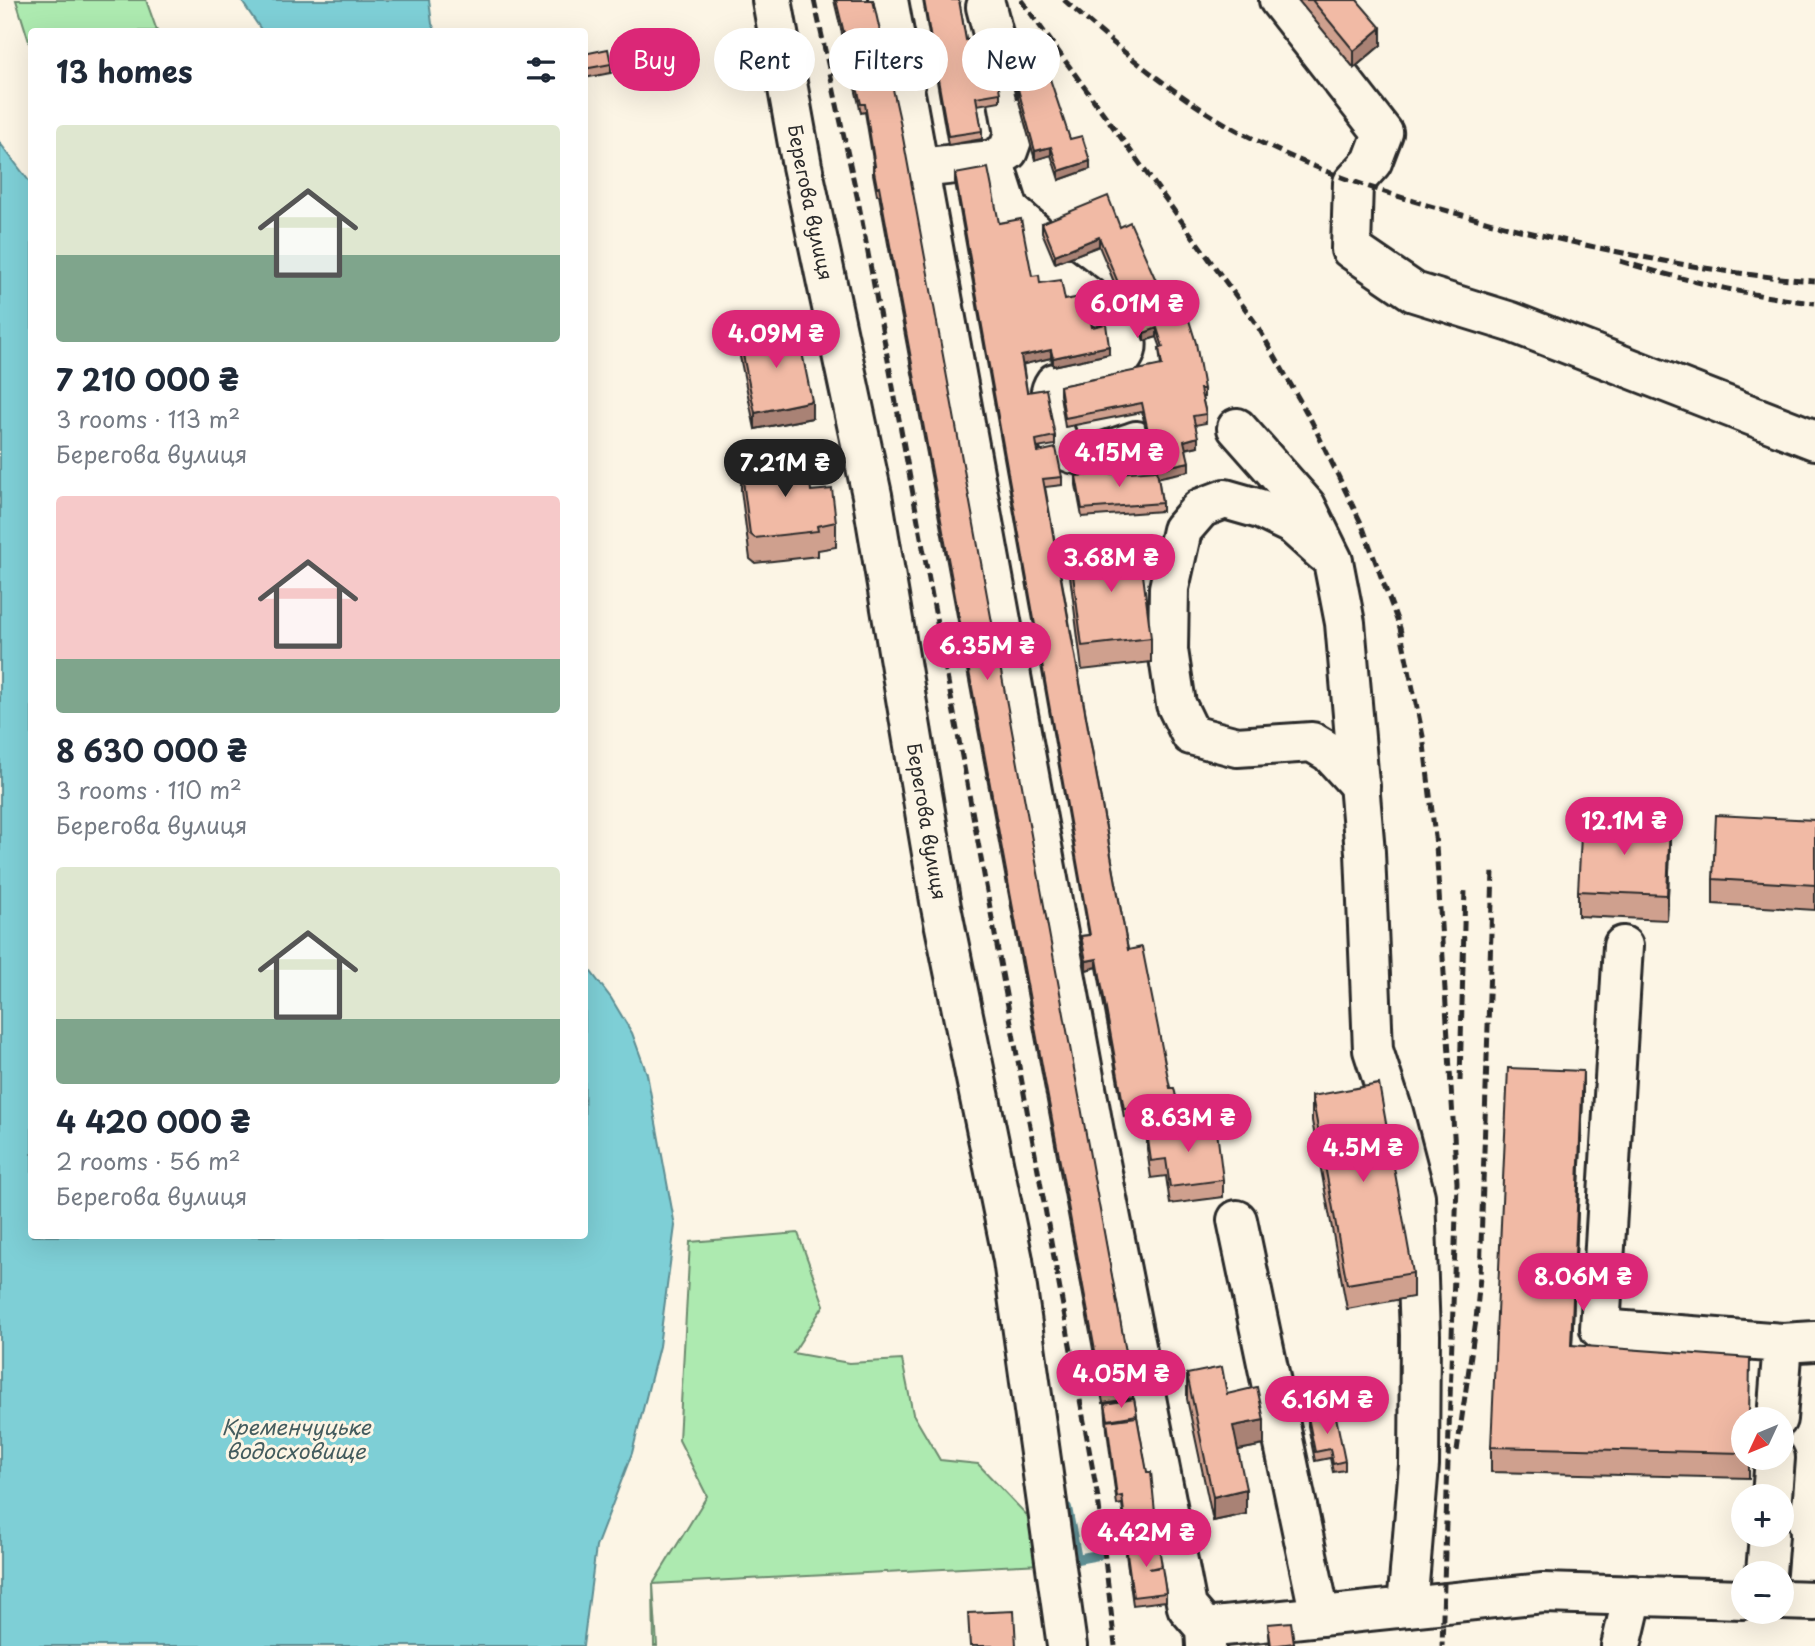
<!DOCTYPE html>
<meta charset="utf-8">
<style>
:root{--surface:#fff;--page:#f2f2f3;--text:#1f2937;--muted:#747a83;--accent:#db2777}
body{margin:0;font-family:"Playpen Sans",sans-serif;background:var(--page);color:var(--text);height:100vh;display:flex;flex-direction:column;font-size:26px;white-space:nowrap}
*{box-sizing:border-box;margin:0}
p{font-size:23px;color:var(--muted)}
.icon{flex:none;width:38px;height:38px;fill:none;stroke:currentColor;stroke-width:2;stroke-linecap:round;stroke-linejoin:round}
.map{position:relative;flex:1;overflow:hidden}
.panel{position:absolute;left:28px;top:28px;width:560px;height:1211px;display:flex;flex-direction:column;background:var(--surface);border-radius:7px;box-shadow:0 7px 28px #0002}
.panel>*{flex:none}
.hud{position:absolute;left:609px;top:28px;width:665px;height:63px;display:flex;gap:14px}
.needle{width:46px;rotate:226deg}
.buttons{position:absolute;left:1731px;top:1407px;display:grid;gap:14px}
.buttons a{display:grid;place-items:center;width:63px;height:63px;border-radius:50%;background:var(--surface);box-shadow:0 7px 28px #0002;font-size:35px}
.price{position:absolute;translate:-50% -60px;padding:0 16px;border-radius:24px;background:var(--accent);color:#fff;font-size:23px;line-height:46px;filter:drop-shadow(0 2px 4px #0008)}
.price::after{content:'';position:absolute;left:50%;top:42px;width:21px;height:16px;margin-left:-10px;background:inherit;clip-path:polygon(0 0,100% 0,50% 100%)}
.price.active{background:#222;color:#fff}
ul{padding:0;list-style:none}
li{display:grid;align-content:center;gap:14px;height:371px;padding:0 28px}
li span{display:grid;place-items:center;height:217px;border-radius:7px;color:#555}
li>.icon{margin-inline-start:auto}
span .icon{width:126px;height:126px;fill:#fffc;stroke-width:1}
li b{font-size:30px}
h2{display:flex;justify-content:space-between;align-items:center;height:84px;padding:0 28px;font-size:30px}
.pill{padding:0 24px;border-radius:32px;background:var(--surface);box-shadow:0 7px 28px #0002;font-size:24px;line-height:63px}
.pill.active{background:var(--accent);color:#fff}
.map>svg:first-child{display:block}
</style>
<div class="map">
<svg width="1815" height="1646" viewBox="0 0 1815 1646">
<rect width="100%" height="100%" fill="#fcf5e5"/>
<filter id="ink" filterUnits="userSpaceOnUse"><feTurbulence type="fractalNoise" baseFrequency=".0143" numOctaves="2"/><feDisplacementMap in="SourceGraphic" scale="14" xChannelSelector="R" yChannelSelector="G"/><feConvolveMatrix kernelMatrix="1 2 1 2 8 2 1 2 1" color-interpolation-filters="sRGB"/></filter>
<g filter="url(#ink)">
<g fill="#adeab0" stroke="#6c8a6e" stroke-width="2">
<polygon points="16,0 146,0 157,31 32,32 31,48"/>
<polygon points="798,1233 824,1305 793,1353 849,1363 902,1360 913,1414 940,1460 978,1464 1043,1532 1041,1564 653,1584 657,1646 654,1646 653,1584 707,1496 679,1440 690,1242"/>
</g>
<g fill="#7ecfd6" stroke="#5d8d92" stroke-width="2">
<polygon points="241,0 429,0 432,24 436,31 262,31"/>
<polygon points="0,143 32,185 32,1236 584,1236 585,964 611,998 632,1033 647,1074 675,1226 659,1346 632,1453 596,1547 583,1646 0,1646"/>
</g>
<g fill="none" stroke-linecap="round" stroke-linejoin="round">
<polyline stroke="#5d8d92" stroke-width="10" points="1056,1509 1067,1508 1077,1559 1098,1555"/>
<defs>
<g id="minor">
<path id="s1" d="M772,0L802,166L872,495L941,907L1013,1260L1067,1646"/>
<polyline points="888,0 1094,1132 1186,1602 1187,1607 1205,1628 1206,1646"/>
<polyline points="1279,0 1383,133 1372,162 1353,183 1351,249 1414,292 1511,322 1815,440"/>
<polyline points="986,7 1002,68 1014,134 1008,151 993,160"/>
<path d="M919,168L993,160L1009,210L1034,232L1039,260L1115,317C1152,368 1092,373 1055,383C1047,394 1051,406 1052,419C1060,474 1100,453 1136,441"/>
<polyline points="1237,428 1306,506 1333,561 1345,623 1365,852 1373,1050 1393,1112 1415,1196 1420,1335 1419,1465 1407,1607"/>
<polyline points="1324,553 1293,525 1260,509 1225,499 1201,508 1182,530 1169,588 1168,650 1176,704 1191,735 1237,747 1312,742 1329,752 1360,786"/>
<polyline points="1623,946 1600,1329 1783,1343 1777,1419"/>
<polyline points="1237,1220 1320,1616"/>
<polyline points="1783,1343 1815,1341"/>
<polyline points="1772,1496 1775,1458"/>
<polyline points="1766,1573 1769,1535"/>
<polyline points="1782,1600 1815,1601"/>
<polyline points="1205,1628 1543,1593 1743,1599"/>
<polyline points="1621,1646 1633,1595"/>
</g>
</defs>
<use href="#minor" stroke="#2b2b2b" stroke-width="44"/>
<use href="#minor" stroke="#fcf5e5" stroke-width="38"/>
<g stroke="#2b2b2b" stroke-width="5" stroke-dasharray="10 5" stroke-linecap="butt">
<polyline points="814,0 859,205 980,853 1098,1498 1115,1646"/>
<polyline points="1021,0 1257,325 1312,422 1362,525 1400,628 1423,736 1436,845 1457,1183 1442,1646"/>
<path d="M1064,0C1113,44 1163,86 1219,120C1315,176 1421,205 1528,232C1622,254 1718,274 1815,281"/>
<path d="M1620,261C1683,280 1749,296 1815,303"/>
<polyline points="1460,1081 1465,888"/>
<polyline points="1457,1451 1476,1320 1480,1277 1493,870"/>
</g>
</g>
<g fill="#cfa08e" stroke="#2b2b2b" stroke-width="2">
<polygon points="834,0 873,0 1133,1390 1133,1398 1103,1403 879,195 877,195 873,174 873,166 874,166 865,112 861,113"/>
<polygon points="923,0 959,0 966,40 1000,93 1000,101 977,105 982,131 982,139 948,145"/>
<polygon points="1298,0 1357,0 1381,45 1354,68"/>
<polygon points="1006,43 1090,169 1059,180 1051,155 1035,160 1018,98 1016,99 1006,52"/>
<polygon points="584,54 611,64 611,73 584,78"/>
<polygon points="955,174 999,223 1032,276 1065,300 1092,327 1109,354 1053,366 1051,358 1023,364 1027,392 1055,436 1055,445 1037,448 1038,452 1062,477 1062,485 1045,487 1128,950 1170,1088 1177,1101 1177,1109 1124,1117 1097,967 1086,970 1081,945 1081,936 1089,935 955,182"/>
<polygon points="1042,223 1120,227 1204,389 1204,397 1202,397 1206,414 1206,423 1195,425 1198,446 1186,449 1189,471 1158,477 1162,503 1162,511 1082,517 1076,485 1076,476 1155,471 1142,412 1065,427 1060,395 1060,386 1161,366 1159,348 1161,348 1157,337 1144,341 1129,304 1124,306 1099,246 1055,263 1042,232"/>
<polygon points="740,340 812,418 755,429 740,357"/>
<polygon points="741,465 811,491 836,522 836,547 818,550 818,556 755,563 750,559 741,490"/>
<polygon points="1070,551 1151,638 1151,662 1082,670 1070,576"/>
<polygon points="1815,820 1815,910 1713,904 1713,879"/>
<polygon points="1670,847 1667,920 1578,916 1578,891"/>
<polygon points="1312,1096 1413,1273 1413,1297 1347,1309 1312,1121"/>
<polygon points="1583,1096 1572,1345 1743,1419 1743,1458 1749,1458 1749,1478 1491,1472 1491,1447"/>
<polygon points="1147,1132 1223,1180 1223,1197 1170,1204 1166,1176 1151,1178 1147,1149"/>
<polygon points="1187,1374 1227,1394 1264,1445 1238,1450 1246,1514 1213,1521 1187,1399"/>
<polygon points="1134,1399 1157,1533 1157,1541 1166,1593 1166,1601 1133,1605 1126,1554 1127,1546 1122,1504 1117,1505 1107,1430 1105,1404"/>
<polygon points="1308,1417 1345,1461 1345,1470 1333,1472 1330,1458 1315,1461 1308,1426"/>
<polygon points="1268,1624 1294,1643 1294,1646 1270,1646"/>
</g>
<g fill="#a98274" stroke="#2b2b2b" stroke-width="2">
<polygon points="1381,28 1381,45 1354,68 1354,51"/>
<polygon points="1018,89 1018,98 1016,99 1016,90"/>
<polygon points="1051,147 1051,155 1035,160 1035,151"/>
<polygon points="1090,161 1090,169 1059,180 1059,171"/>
<polygon points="1099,237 1099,246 1055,263 1055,255"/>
<polygon points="1129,295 1129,304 1124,306 1124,297"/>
<polygon points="1157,328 1157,337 1144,341 1144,333"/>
<polygon points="1109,346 1109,354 1053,366 1053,358"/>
<polygon points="1051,350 1051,358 1021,365 1021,356"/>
<polygon points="812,401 812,418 755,429 755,413"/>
<polygon points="1198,437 1198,446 1184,449 1184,441"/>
<polygon points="1189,462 1189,471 1156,478 1156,469"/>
<polygon points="1670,822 1670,847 1667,920 1667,895"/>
<polygon points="1097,959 1097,967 1086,970 1086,961"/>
<polygon points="1583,1071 1583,1096 1571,1370 1571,1345"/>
<polygon points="1264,1420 1264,1445 1233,1451 1233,1426"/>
<polygon points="1246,1489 1246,1514 1213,1521 1213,1497"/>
</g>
<g fill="#f1baa5" stroke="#2b2b2b" stroke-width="2">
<polygon points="836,0 873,0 899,116 1133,1390 1103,1394 879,186 877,187 873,166 875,166 865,104 861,104"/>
<polygon points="924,0 959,0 966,40 990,36 1000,93 976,97 982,131 948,136"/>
<polygon points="1312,0 1357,0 1381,28 1354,51"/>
<polygon points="1024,38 1050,79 1070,139 1082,136 1090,161 1059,171 1051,147 1035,151 1018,89 1016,90 1006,43"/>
<polygon points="608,49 611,64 584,69 584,54"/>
<polygon points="988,168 999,223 1021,219 1032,276 1039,275 1040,283 1061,280 1065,300 1085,296 1092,327 1106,324 1109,346 1053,358 1051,350 1021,356 1027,392 1046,389 1055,436 1036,440 1038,452 1056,448 1062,477 1043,479 1128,950 1142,947 1170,1088 1174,1088 1177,1101 1124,1109 1097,959 1086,961 1081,936 1090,935 955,174"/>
<polygon points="1108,196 1120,227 1130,222 1174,321 1188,317 1196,343 1204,389 1200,389 1206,414 1193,416 1198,437 1184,441 1189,462 1156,469 1142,403 1065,418 1060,386 1162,365 1159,348 1163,347 1157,328 1144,333 1129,295 1124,297 1099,237 1055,255 1042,223"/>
<polygon points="797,328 812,401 755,413 740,340"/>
<polygon points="807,457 811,491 832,489 836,522 817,526 818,531 755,538 750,534 741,465"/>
<polygon points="1157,470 1162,503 1082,509 1076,476"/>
<polygon points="1139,543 1151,638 1082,646 1070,551"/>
<polygon points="1716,815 1815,820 1815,885 1713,879"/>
<polygon points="1582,818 1670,822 1667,895 1578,891"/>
<polygon points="1508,1068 1583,1071 1571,1345 1750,1358 1749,1419 1743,1419 1743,1453 1491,1447"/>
<polygon points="1379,1084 1413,1273 1347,1284 1312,1096"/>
<polygon points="1216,1123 1223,1180 1170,1187 1166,1159 1151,1161 1147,1132"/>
<polygon points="1222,1367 1227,1394 1257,1387 1264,1420 1233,1426 1246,1489 1213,1497 1187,1374"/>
<polygon points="1134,1399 1137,1415 1108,1420 1105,1404"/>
<polygon points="1335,1412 1345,1461 1333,1464 1330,1449 1315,1452 1308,1417"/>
<polygon points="1137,1417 1147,1472 1151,1472 1157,1533 1127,1537 1122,1496 1117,1497 1107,1421"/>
<polygon points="1158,1541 1162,1566 1149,1569 1162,1567 1166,1593 1133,1597 1126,1546"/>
<polygon points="1014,1611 1016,1646 970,1646 968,1613"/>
<polygon points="1291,1622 1294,1643 1271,1646 1268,1624"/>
</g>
</g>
<g text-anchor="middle" stroke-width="6" stroke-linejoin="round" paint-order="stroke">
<g font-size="19" fill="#2b2b2b" stroke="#fcf5e5">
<text dy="7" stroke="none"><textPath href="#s1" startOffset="206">Берегова вулиця</textPath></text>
<text dy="7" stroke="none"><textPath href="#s1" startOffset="836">Берегова вулиця</textPath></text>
</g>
<g font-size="21" font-style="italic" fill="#445c5e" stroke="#fcf5e5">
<text x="296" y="1435">Кременчуцьке<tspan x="296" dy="24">водосховище</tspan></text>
</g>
</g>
</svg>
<div class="buttons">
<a><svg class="needle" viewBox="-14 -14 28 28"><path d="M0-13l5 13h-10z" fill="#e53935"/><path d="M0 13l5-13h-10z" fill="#747a83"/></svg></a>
<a>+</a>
<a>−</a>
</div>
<b class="price" style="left:1137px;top:340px">6.01M ₴</b>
<b class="price" style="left:776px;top:370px">4.09M ₴</b>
<b class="price" style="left:1119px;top:489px">4.15M ₴</b>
<b class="price active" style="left:785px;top:499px">7.21M ₴</b>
<b class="price" style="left:1111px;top:594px">3.68M ₴</b>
<b class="price" style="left:987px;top:682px">6.35M ₴</b>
<b class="price" style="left:1624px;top:857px">12.1M ₴</b>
<b class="price" style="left:1188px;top:1154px">8.63M ₴</b>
<b class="price" style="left:1363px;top:1184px">4.5M ₴</b>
<b class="price" style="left:1583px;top:1313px">8.06M ₴</b>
<b class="price" style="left:1121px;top:1410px">4.05M ₴</b>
<b class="price" style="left:1327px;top:1436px">6.16M ₴</b>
<b class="price" style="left:1146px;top:1569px">4.42M ₴</b>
<div class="hud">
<a class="pill active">Buy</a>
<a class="pill">Rent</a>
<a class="pill">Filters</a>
<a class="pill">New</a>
</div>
<section class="panel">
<h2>13 homes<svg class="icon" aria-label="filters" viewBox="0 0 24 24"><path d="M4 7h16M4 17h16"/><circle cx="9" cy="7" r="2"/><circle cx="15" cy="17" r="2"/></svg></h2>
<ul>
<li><span style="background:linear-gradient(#dfe7d0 60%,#7fa58c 0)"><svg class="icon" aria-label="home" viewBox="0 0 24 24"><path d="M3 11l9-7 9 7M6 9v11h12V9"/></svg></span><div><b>7 210 000 ₴</b><p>3 rooms · 113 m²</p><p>Берегова вулиця</p></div></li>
<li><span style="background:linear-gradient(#f6c9c9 75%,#7fa58c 0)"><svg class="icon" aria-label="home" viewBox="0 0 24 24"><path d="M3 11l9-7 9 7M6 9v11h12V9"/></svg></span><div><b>8 630 000 ₴</b><p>3 rooms · 110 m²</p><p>Берегова вулиця</p></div></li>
<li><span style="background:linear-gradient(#dfe7d0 70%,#7fa58c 0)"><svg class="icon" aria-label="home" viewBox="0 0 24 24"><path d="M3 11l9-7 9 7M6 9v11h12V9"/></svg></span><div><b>4 420 000 ₴</b><p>2 rooms · 56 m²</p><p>Берегова вулиця</p></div></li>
</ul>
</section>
</div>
